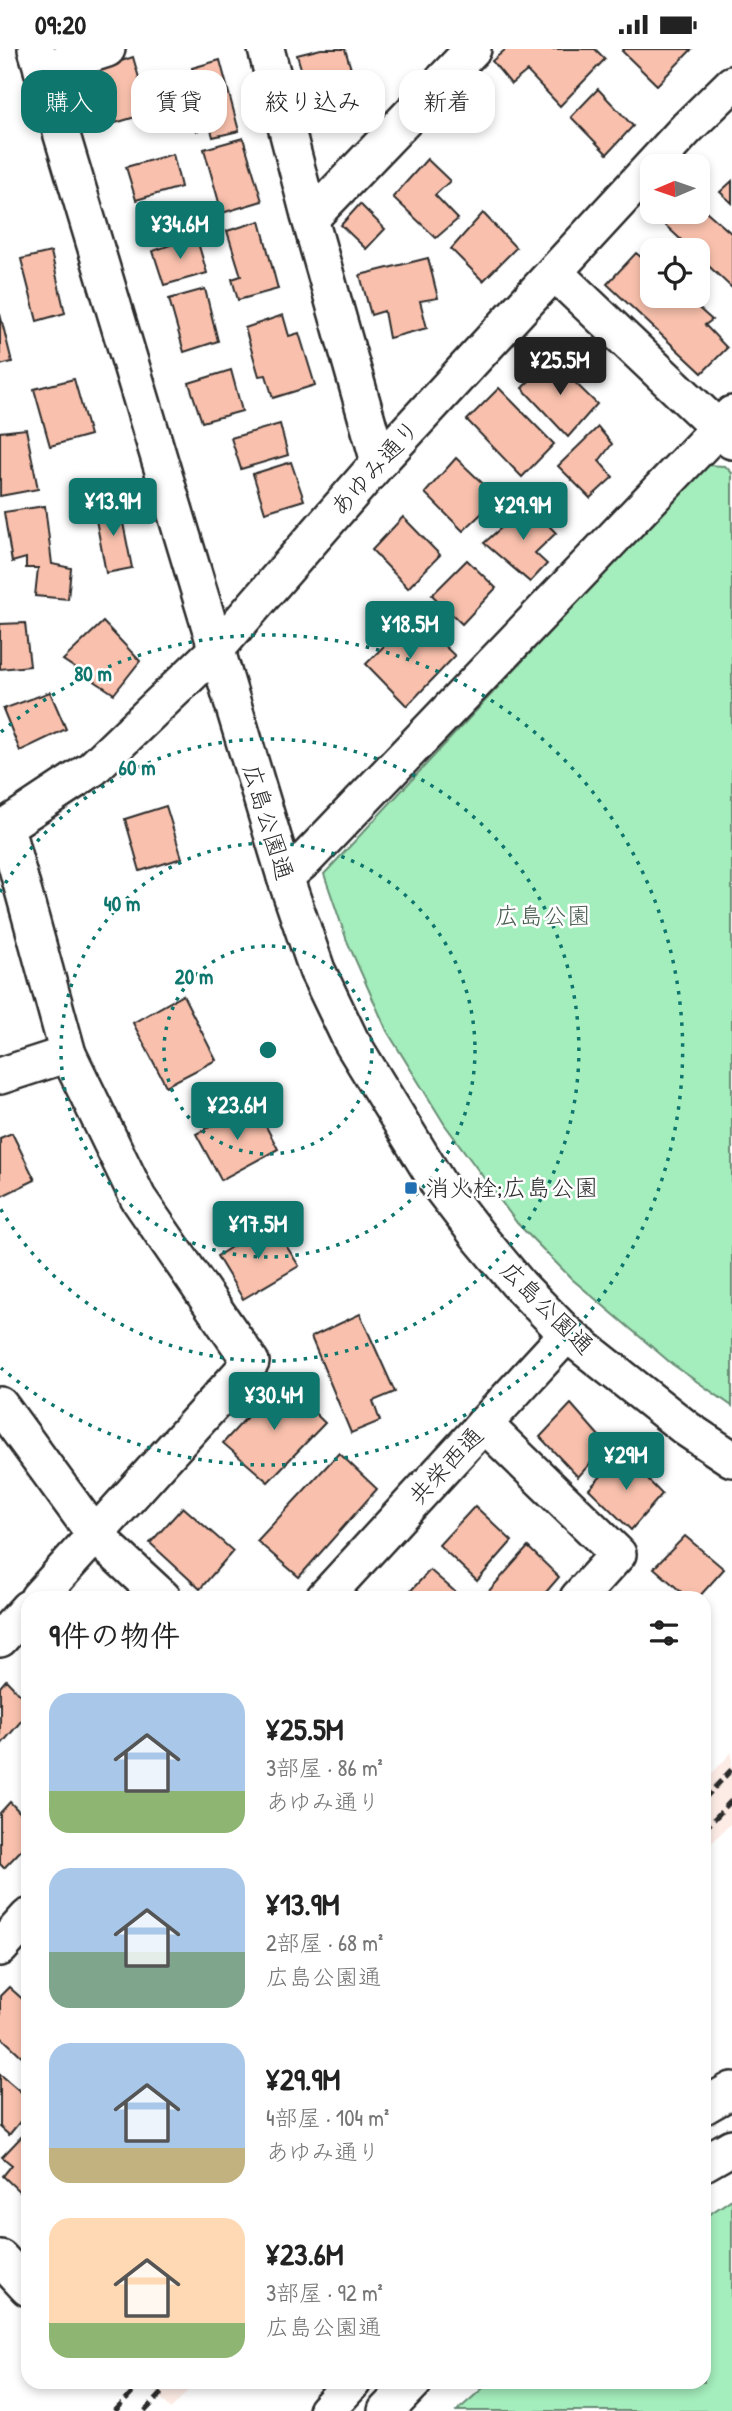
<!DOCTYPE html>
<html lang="ja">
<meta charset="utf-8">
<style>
:root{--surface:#fff;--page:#f6f6f6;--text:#222;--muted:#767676;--accent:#0f766e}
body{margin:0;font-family:"Patrick Hand","Klee One",sans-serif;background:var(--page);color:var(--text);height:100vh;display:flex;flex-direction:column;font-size:26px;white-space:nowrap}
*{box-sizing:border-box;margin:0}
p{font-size:23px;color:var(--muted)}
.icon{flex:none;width:38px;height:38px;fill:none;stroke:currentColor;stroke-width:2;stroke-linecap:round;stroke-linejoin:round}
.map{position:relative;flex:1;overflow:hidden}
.side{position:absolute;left:21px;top:1542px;width:690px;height:798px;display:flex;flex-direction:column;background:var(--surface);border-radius:21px;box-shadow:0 4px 10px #0003}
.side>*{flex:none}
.guide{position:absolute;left:21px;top:21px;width:691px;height:63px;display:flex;gap:14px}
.needle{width:46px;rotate:268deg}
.fabs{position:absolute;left:640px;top:105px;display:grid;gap:14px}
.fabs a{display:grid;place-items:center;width:70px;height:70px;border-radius:14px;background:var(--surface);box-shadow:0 4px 10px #0003;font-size:35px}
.price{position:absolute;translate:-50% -60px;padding:0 16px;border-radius:7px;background:var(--accent);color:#fff;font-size:23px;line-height:46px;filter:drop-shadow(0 2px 4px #0008)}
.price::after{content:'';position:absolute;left:50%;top:42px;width:21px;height:16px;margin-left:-10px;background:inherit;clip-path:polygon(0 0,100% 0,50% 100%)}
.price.current{background:#222;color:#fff}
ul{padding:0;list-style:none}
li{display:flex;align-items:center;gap:21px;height:175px;padding:0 28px}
li span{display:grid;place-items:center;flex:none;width:196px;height:140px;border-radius:21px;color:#555}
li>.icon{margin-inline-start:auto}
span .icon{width:84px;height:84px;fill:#fffc;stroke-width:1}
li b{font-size:30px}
h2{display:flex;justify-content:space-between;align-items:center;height:84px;padding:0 28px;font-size:30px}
.chip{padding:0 24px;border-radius:21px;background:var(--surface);box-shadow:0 4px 10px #0003;font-size:24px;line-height:63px}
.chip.current{background:var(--accent);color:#fff}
.status{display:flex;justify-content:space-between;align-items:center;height:49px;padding:0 35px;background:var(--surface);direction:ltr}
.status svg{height:19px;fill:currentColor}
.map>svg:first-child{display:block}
</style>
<div class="status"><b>09:20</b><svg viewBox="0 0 49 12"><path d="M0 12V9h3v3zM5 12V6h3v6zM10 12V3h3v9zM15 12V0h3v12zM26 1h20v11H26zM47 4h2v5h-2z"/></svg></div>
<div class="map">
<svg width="732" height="2362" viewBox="0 0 732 2362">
<rect width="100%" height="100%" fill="#fff"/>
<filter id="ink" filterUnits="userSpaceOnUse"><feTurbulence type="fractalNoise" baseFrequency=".0143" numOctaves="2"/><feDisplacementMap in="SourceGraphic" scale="14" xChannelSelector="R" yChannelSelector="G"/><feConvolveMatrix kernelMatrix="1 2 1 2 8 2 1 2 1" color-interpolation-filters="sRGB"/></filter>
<g filter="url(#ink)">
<g fill="#fdece6">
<polygon points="732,1703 732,1773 704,1802 704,1733"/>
<polygon points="146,2333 196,2333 171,2360"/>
</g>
<g fill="#a4edbc" stroke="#688c74" stroke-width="2">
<polygon points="705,416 725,417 732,424 732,1357 672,1315 573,1231 517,1174 445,1076 387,982 347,892 324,825"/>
<polygon points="732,2150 732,2362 457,2362 490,2333 704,2333 704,2169"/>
</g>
<g fill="#f9c1ad" stroke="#2b2b2b" stroke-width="2">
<polygon points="321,0 345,0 364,63 317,73 297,6"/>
<polygon points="506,0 595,0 605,10 560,57 527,22 511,35 492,12"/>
<polygon points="624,0 692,0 657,36 622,2"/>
<polygon points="133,8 149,64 105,77 89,23"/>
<polygon points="220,11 239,82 213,88 210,77 197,82 190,62 203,59 192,19"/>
<polygon points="598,40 633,77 607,105 571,68"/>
<polygon points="243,89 262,152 222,164 204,100"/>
<polygon points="173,105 181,138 136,151 126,118"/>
<polygon points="427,110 450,132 435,146 458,170 436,189 393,148"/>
<polygon points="732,132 732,154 720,143"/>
<polygon points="360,155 385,180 366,200 341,176"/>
<polygon points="698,155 732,185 732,239 698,207 698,201 692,201 664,175 676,163 698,163"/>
<polygon points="483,164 516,199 483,232 451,200"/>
<polygon points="260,172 278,240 238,251 232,230 241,227 227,182"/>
<polygon points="196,187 207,224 164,236 153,202"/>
<polygon points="51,203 65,264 37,272 21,210"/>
<polygon points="636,204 653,218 653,247 685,247 712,271 705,276 727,299 702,324 607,235"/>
<polygon points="428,209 438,249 420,252 427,279 389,289 384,262 371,266 360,226"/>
<polygon points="205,240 218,292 184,303 169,250"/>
<polygon points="0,265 12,313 0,316"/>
<polygon points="283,266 289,287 299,284 315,336 273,349 266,326 259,327 245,279"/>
<polygon points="551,310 597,355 568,388 522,339"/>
<polygon points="231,321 242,362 202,373 189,334"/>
<polygon points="74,330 90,386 50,397 34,340"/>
<polygon points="499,339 554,395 522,428 467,371"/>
<polygon points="280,375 288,406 241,420 231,389"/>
<polygon points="598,378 612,395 599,412 613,428 590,449 558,417"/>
<polygon points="26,380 38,440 0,447 0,383"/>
<polygon points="456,409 498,449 463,482 425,444"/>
<polygon points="291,413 304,451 265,463 253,425"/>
<polygon points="119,454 132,519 106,524 94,460"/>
<polygon points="528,455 556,484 535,504 547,515 530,533 484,494"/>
<polygon points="45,457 52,515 71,519 68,550 35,547 38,519 26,519 26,509 12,513 4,463"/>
<polygon points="403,468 440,506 408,539 372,501"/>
<polygon points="467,511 496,539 462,575 432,546"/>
<polygon points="414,567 455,607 407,657 366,615"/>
<polygon points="103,573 140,612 114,645 63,611"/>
<polygon points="25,574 30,617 0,620 0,575"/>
<polygon points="50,643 66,680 20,702 3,660"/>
<polygon points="166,757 182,809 140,822 125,770"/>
<polygon points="183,946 216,1011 166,1037 133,974"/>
<polygon points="254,1055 278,1100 221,1131 196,1085"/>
<polygon points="12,1084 35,1131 0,1148 0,1089"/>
<polygon points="271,1173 299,1217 243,1250 217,1207"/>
<polygon points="360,1265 395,1343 373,1352 380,1372 351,1384 311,1288"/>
<polygon points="281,1331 325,1374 268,1433 223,1394"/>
<polygon points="571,1355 607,1396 578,1428 540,1388"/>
<polygon points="339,1404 377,1440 299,1528 257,1492"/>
<polygon points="622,1405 662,1445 631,1481 589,1440"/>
<polygon points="475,1457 512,1492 477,1532 439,1496"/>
<polygon points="183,1458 233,1502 200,1540 150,1494"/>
<polygon points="685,1487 724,1520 698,1549 688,1549 654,1519"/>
<polygon points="528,1498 559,1528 541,1549 494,1549 488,1543"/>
<polygon points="430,1521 460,1547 458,1549 404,1549"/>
<polygon points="6,1631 28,1654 28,1664 0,1697 0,1638"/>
<polygon points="10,1753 28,1772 28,1794 4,1819 0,1815 0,1764"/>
<polygon points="9,1938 28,1955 28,2013 0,1987 0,1947"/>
<polygon points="0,2025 28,2049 28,2063 9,2086 0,2078"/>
<polygon points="25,2084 28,2088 28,2151 3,2127 12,2116 2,2108"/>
</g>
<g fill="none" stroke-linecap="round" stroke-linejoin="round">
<defs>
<g id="minor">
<polyline points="36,0 285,828 317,921 351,992 439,1136 479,1188 520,1237 567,1285 687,1380 732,1410"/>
<polyline points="266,0 310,170 379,413"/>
<polyline points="42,21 107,0"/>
<polyline points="310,170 473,0"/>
<polyline points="555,224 732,392"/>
<polyline points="6,779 68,1005 138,1149 251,1313 38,1549"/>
<polyline points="0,781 92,720 215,602 379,413 687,79 732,35"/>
<polyline points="285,828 307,809 732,365"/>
<polyline points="0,1027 68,1005"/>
<polyline points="0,1356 95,1486 163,1549"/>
<polyline points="484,1375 618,1505 578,1549"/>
<polyline points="324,1549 567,1285"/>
<polyline points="0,1590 28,1559"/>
<polyline points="0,1899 28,1868"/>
<polyline points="704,2057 732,2041"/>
<polyline points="704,2114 732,2098"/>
<polyline points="0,2209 28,2239"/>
<polyline points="326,2362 353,2333"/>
<polyline points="386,2362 414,2333"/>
</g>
</defs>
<use href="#minor" stroke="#2b2b2b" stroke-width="40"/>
<use href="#minor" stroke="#fff" stroke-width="35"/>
<g stroke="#2b2b2b" stroke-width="5" stroke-dasharray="10 5" stroke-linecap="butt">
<polyline points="704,1750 732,1720"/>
<polyline points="704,1781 732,1751"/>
<polyline points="115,2362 143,2333"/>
<polyline points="145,2362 173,2333"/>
</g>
</g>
</g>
<g fill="none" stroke="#0f766e" stroke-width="3.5" stroke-dasharray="3.5 7">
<circle cx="268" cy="1001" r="104"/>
<circle cx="268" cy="1001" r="207"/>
<path d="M0 843A311 311 0 1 1 0 1159"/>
<path d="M1 683A415 415 0 1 1 1 1319"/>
</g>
<rect fill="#1f6fb2" stroke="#fff" stroke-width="2.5" x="404" y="1132" width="14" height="14" rx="3.5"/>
<g text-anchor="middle" stroke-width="5" stroke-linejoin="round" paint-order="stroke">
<g font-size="24" fill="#2b2b2b" stroke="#fff">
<text transform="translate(375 419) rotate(-48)" y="8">あゆみ通り</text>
<text transform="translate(268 773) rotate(73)" y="8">広島公園通</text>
<text transform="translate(547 1259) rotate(45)" y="8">広島公園通</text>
<text transform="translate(446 1417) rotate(-47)" y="8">共栄西通</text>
</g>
<g font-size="24" fill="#495c4f" stroke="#fff">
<text x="543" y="875">広島公園</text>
</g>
<g font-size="24" fill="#2b2b2b" stroke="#fff" text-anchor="start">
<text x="425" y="1147">消火栓;広島公園</text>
</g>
</g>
<circle cx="268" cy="1001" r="10" fill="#0f766e" stroke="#fff" stroke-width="3.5"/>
<g font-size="21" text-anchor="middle" font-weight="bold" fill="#0f766e" stroke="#fff" stroke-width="5" stroke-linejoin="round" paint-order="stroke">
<text x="93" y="632">80 m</text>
<text x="137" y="726">60 m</text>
<text x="122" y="862">40 m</text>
<text x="194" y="935">20 m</text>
</g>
</svg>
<div class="fabs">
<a><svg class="needle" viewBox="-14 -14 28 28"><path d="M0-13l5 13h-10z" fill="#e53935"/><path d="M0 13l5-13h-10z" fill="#767676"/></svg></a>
<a><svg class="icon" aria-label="locate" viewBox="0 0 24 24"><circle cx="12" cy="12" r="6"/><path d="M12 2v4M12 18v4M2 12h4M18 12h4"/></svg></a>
</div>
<b class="price" style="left:180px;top:212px">¥34.6M</b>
<b class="price current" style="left:560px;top:348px">¥25.5M</b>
<b class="price" style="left:113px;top:489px">¥13.9M</b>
<b class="price" style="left:523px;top:493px">¥29.9M</b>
<b class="price" style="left:410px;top:612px">¥18.5M</b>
<b class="price" style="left:237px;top:1093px">¥23.6M</b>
<b class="price" style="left:258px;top:1212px">¥17.5M</b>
<b class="price" style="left:274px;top:1383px">¥30.4M</b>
<b class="price" style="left:626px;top:1443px">¥29M</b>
<div class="guide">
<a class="chip current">購入</a>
<a class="chip">賃貸</a>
<a class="chip">絞り込み</a>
<a class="chip">新着</a>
</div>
<section class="side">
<h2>9件の物件<svg class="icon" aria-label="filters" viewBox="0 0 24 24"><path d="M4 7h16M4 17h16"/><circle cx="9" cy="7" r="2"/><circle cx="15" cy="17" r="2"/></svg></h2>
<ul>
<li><span style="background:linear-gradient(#a9c7e8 70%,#8fb573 0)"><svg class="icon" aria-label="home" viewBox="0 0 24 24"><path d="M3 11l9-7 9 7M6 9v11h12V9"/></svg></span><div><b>¥25.5M</b><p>3部屋 · 86 m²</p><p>あゆみ通り</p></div></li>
<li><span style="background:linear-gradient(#a9c7e8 60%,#7fa58c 0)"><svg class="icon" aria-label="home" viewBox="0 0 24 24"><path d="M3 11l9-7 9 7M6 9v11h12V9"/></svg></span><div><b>¥13.9M</b><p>2部屋 · 68 m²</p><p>広島公園通</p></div></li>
<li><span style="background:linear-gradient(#a9c7e8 75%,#c2b280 0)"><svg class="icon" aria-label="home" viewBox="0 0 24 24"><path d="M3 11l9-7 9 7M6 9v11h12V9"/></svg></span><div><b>¥29.9M</b><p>4部屋 · 104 m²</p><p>あゆみ通り</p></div></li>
<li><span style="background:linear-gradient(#ffd9b3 75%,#8fb573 0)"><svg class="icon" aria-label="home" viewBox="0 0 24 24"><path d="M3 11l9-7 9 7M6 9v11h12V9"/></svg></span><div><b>¥23.6M</b><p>3部屋 · 92 m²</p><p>広島公園通</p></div></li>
</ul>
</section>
</div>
